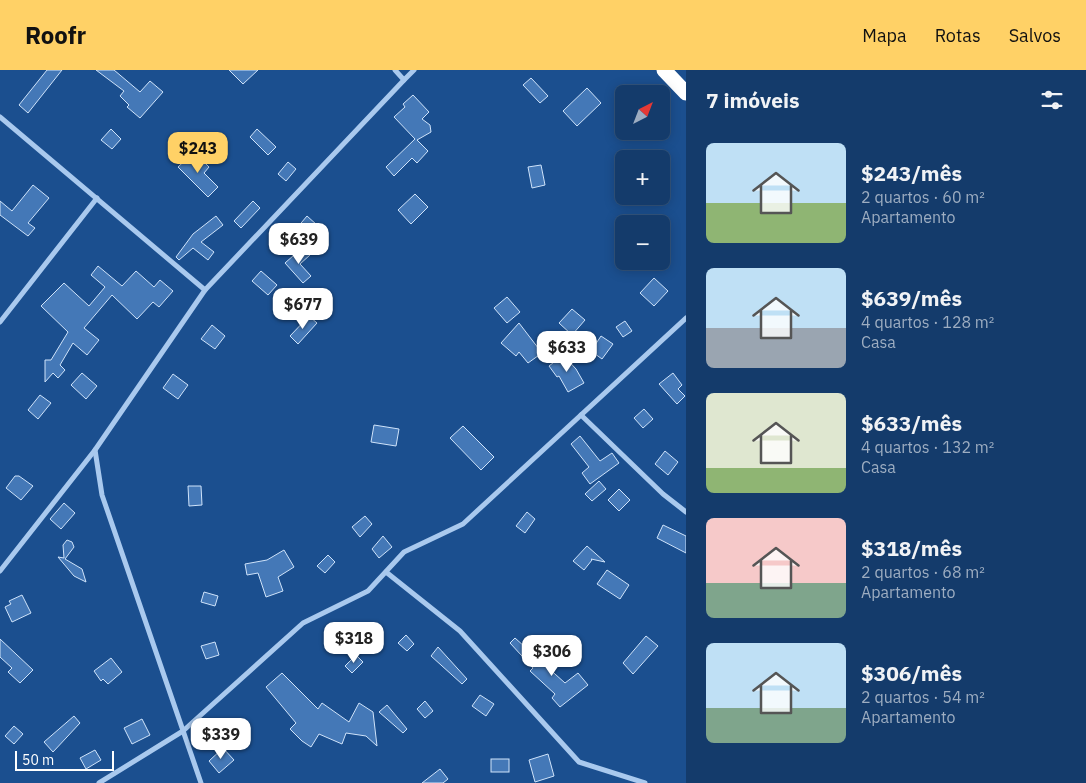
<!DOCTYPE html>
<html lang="pt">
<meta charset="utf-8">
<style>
:root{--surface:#143b6b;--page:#214673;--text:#f1f3f6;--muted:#9dadc1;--line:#33557e;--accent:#ffd166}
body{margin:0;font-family:"IBM Plex Sans",sans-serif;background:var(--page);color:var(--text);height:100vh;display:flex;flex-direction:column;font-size:19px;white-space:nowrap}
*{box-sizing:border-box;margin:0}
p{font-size:16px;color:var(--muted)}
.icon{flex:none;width:28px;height:28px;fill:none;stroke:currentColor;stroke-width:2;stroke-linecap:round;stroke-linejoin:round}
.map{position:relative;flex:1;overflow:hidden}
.panel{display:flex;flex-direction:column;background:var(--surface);width:400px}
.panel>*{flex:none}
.needle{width:32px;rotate:42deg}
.buttons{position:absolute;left:615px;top:15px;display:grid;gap:10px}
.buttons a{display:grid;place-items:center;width:55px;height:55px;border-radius:8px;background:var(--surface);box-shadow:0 2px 12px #0003,0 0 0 1px var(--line);font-size:25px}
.scale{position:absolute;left:15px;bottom:12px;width:99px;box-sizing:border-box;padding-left:5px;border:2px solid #fff;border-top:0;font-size:14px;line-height:18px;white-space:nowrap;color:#fff;-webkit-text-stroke:4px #1b4f8f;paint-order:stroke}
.price{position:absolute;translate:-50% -42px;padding:0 11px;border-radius:10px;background:#fff;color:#222;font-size:16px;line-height:32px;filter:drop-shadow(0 1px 2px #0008)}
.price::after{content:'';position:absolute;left:50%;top:30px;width:15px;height:11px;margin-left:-8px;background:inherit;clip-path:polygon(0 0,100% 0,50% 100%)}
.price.active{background:var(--accent);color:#111}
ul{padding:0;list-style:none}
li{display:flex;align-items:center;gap:15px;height:125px;padding:0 20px}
li span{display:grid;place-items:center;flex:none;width:140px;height:100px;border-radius:8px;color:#555}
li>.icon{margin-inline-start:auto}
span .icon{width:60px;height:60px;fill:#fffc;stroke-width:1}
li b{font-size:21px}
h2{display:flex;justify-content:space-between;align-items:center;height:60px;padding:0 20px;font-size:21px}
header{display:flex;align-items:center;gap:30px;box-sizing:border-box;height:70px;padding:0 25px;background:var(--accent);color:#111}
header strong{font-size:24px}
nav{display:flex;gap:28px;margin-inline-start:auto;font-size:18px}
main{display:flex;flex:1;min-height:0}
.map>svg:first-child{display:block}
</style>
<header>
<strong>Roofr</strong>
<nav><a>Mapa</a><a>Rotas</a><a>Salvos</a></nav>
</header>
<main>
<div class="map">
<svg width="686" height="713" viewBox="0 0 686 713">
<rect width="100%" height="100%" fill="#1b4f8f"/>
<g fill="#4478b7" stroke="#cfe3fa">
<polygon points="47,0 62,0 28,43 19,35"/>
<polygon points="96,0 114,0 140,22 150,11 163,22 140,48 127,37 129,35 120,26 124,21"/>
<polygon points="229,0 258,0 243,14"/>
<polygon points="531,8 548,26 540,33 523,15"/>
<polygon points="587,18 601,33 577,56 563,41"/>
<polygon points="413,25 429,42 422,49 430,55 431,62 417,70 428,81 417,93 412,88 394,106 386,97 415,69 394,47 405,37 403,34"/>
<polygon points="111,59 121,69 112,79 101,70"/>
<polygon points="257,59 276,77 268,85 250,67"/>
<polygon points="194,82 209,97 204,103 218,117 208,127 178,97"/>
<polygon points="288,92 296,99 286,111 278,104"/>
<polygon points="541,95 545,115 532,118 528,97"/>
<polygon points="33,115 49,128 28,153 35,158 28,166 0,145 0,131 12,141"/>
<polygon points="415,124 428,137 411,154 398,140"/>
<polygon points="253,131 260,138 241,158 234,151"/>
<polygon points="216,146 223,155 201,172 214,182 208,190 193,178 179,190 176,187 193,164"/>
<polygon points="307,146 317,155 306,168 296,159"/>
<polygon points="303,177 310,185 300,194 311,206 303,213 285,193"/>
<polygon points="98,196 122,216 136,201 154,217 160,210 173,221 159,237 153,232 137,249 112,225 84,258 99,270 87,285 73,273 60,295 65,300 58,308 53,303 45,312 45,290 51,290 68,262 41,236 64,213 89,236 105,217 91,205"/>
<polygon points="261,201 277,215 268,225 252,211"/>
<polygon points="654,208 668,221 654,236 640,223"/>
<polygon points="507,227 520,242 507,253 494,238"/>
<polygon points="572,239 585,250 572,265 559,253"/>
<polygon points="309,246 317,253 298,274 290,266"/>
<polygon points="625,251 632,261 623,267 616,257"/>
<polygon points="519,253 542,283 528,293 519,282 516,286 501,273"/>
<polygon points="212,255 225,266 215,279 201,269"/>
<polygon points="601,266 613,274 602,289 591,281"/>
<polygon points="563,285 576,299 584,313 568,322 559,306 557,307 549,296"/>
<polygon points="82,303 97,316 86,329 71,315"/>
<polygon points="673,303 682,315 678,319 685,326 677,334 659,314"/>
<polygon points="173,304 188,315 178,329 163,318"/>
<polygon points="40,325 51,333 38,349 28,340"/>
<polygon points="644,339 653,349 643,358 634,348"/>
<polygon points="374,355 399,359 396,376 371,372"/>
<polygon points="463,356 494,387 481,400 450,368"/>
<polygon points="580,366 600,391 612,383 619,393 590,414 582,403 589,397 571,374"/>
<polygon points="665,381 678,392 668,405 655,394"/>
<polygon points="15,406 19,406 33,416 21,430 6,418"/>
<polygon points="599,411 606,419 592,431 585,424"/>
<polygon points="188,416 201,416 202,435 189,436"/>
<polygon points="619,419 630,430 619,441 608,430"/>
<polygon points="64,433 75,443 61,459 50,449"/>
<polygon points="527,442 535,449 525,463 516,456"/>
<polygon points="365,446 372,454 360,467 352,457"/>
<polygon points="663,455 686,466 686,483 657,468"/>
<polygon points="383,466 392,477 379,488 372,479"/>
<polygon points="67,470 72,472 74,477 65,489 82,499 86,512 74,506 58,487 64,488 63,475"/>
<polygon points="587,476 605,492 591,489 592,490 584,500 573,491"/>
<polygon points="284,480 294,497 278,507 283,521 266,527 258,503 247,505 245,494 267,490"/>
<polygon points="328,485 335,492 325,503 317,496"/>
<polygon points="607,500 629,515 620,529 597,514"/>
<polygon points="204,522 218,526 215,536 201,532"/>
<polygon points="22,525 31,543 12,552 5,537 11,534 9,531"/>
<polygon points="406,565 414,574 407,581 398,573"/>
<polygon points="646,566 658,576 633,604 623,593"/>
<polygon points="515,568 565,613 578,603 588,615 560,637 552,628 555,624 530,601 533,598 510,573"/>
<polygon points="0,569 33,600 20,613 8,602 12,598 0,587"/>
<polygon points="215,572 219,585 206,589 201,576"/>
<polygon points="438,577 467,609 462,614 431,586"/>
<polygon points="356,585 363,592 352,603 345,596"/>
<polygon points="111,588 122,602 108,614 103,609 101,611 94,601"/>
<polygon points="282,603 318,639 322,633 349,652 359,633 373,642 377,676 366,666 346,663 342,674 319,664 311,677 302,671 290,659 296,653 266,617"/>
<polygon points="480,625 494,634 486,646 472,636"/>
<polygon points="425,631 433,641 425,648 417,639"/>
<polygon points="387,635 407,659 403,663 379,642"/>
<polygon points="74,646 80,653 53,682 44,672"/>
<polygon points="142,649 150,665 132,674 124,658"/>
<polygon points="14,656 23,664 14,674 5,666"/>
<polygon points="223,678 234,690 219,703 209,691"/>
<polygon points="95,680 101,690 86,699 80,688"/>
<polygon points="548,684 554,706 535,712 529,690"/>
<rect x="491" y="689" width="18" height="13"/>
<polygon points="440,699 448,709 443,713 422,713"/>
</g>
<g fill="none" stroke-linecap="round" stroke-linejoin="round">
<g stroke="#a9c9ee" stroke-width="5">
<polyline points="404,10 414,0"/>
<polyline points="0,47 205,220 95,380 102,425 201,713"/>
<polyline points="205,220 404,10 395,0"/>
<polyline points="0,252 97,128"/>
<polyline points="581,345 663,424 686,442"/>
<polyline points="0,501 95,380"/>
<polyline points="386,502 460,561 579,692 645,713"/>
<polyline points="99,713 183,661 303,553 368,521 404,482 463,454 686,248"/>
</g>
<polyline stroke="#fff" stroke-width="15" points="664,0 686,23"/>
</g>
</svg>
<div class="buttons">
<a><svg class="needle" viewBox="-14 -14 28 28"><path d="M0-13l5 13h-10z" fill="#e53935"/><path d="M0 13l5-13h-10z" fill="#9dadc1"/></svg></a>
<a>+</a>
<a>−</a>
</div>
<div class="scale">50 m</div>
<b class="price active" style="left:198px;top:104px">$243</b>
<b class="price" style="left:299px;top:195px">$639</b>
<b class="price" style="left:303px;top:260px">$677</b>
<b class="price" style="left:567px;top:303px">$633</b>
<b class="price" style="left:354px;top:594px">$318</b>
<b class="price" style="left:552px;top:607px">$306</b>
<b class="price" style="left:221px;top:690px">$339</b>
</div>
<section class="panel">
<h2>7 imóveis<svg class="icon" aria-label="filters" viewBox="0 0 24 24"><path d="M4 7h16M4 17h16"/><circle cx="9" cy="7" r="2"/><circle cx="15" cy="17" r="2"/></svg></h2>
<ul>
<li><span style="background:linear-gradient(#bfe0f5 60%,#8fb573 0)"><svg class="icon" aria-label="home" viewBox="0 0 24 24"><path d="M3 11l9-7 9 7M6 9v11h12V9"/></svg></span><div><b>$243/mês</b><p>2 quartos · 60 m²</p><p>Apartamento</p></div></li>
<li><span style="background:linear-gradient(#bfe0f5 60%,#9aa5b1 0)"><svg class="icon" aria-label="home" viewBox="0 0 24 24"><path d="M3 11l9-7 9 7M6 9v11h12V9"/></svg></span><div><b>$639/mês</b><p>4 quartos · 128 m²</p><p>Casa</p></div></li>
<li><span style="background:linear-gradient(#dfe7d0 75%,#8fb573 0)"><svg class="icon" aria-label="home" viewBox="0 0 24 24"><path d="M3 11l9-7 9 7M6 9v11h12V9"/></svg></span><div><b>$633/mês</b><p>4 quartos · 132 m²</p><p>Casa</p></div></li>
<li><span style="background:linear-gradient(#f6c9c9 65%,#7fa58c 0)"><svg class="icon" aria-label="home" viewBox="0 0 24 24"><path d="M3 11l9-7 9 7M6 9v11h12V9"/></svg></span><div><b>$318/mês</b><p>2 quartos · 68 m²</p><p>Apartamento</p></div></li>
<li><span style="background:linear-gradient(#bfe0f5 65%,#7fa58c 0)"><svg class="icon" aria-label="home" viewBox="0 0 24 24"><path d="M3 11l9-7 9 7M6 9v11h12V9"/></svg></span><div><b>$306/mês</b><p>2 quartos · 54 m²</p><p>Apartamento</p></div></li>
</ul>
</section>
</main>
